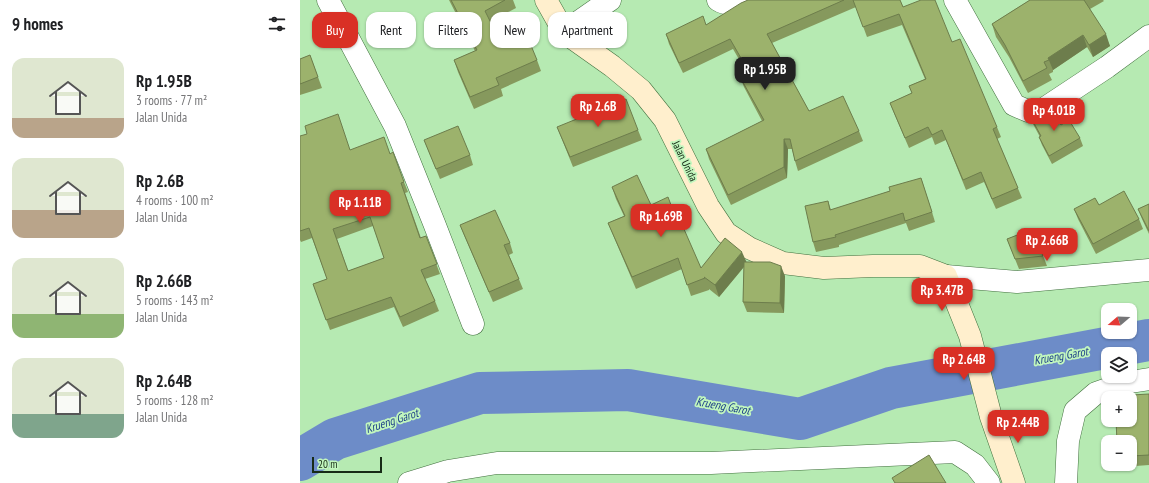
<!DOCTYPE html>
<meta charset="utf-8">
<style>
:root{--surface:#fff;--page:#f2f2f2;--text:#202124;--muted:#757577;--accent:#d93025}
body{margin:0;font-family:"PT Sans Narrow",sans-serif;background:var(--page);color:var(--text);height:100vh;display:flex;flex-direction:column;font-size:15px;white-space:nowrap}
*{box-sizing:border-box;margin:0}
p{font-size:13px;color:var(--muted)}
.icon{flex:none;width:22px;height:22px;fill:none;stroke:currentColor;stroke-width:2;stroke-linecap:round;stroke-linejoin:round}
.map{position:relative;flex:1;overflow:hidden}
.panel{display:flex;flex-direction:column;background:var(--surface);width:300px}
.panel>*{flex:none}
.top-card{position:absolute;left:12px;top:12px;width:380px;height:36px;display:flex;gap:8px}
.needle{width:26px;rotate:251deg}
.tools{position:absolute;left:801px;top:303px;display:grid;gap:8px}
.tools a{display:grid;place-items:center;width:36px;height:36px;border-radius:8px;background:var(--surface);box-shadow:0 1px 3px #0004;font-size:20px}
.scale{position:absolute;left:12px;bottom:10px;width:70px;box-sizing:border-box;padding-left:4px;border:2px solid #172b16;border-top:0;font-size:11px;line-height:14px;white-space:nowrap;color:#172b16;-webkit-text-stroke:3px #c2f7be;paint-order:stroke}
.price{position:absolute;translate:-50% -34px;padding:0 9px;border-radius:8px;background:var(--accent);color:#fff;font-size:13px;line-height:26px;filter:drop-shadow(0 1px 2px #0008)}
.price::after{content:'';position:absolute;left:50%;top:24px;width:12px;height:9px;margin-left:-6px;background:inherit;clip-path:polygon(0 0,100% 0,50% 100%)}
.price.selected{background:#222;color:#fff}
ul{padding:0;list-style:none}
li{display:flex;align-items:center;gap:12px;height:100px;padding:0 12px}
li span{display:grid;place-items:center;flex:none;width:112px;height:80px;border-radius:12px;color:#555}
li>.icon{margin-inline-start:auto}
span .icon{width:48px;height:48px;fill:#fffc;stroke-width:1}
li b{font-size:17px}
h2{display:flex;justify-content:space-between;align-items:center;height:48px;padding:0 12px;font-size:17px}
.tag{padding:0 14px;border-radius:12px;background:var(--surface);box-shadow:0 1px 3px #0004;font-size:14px;line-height:36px}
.tag.selected{background:var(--accent);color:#fff}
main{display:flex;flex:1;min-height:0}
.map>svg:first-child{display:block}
</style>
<main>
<section class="panel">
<h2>9 homes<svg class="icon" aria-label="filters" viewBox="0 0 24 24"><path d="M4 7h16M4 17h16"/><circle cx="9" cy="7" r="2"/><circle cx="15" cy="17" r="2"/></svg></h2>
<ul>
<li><span style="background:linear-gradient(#dfe7d0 75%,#b9a48a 0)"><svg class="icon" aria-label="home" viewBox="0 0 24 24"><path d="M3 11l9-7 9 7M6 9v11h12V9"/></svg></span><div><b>Rp 1.95B</b><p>3 rooms · 77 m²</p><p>Jalan Unida</p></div></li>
<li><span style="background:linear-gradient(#dfe7d0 65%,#b9a48a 0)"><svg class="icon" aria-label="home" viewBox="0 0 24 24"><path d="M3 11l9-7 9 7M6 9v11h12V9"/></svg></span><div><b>Rp 2.6B</b><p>4 rooms · 100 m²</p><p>Jalan Unida</p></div></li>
<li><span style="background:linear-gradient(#dfe7d0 70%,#8fb573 0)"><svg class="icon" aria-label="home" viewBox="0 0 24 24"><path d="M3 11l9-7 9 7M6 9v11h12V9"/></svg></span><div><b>Rp 2.66B</b><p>5 rooms · 143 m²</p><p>Jalan Unida</p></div></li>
<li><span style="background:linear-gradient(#dfe7d0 70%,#7fa58c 0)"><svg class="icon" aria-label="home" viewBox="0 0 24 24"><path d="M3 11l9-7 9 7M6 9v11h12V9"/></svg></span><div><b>Rp 2.64B</b><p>5 rooms · 128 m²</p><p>Jalan Unida</p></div></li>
</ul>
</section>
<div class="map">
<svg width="849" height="483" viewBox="0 0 849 483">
<rect width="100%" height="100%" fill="#b6eab2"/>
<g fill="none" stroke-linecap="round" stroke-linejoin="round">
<polyline stroke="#6d8cc8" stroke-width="42" points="0,460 35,439 180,393 328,390 500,419 591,388 849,340"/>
<defs>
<g id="street">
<polyline points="28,0 95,126 134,223 173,324"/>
<path d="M418,0C427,6 436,3 445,0"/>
<polyline points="655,0 714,105 728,111 742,110 807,67 849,36"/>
<polyline points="264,32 310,0"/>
<polyline points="646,276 717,282 849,270"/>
<polyline points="109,483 148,471 197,463 411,463 655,452 675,465 689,483"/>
<polyline points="766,483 768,441 775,411 796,393 824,383 849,379"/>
</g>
<polyline id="secondary" points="246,0 264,32 312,66 341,90 365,120 408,206 426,233 449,248 483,263 524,268 573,266 620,266 646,276 670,336 691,417 714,483"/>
</defs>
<use href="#street" stroke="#41703e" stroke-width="23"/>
<use href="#secondary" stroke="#41703e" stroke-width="23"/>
<use href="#street" stroke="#fff" stroke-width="22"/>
<use href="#secondary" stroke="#ffefcd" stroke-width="22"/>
</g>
<g fill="#86995d" fill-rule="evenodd">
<polygon points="149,0 213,0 216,8 191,21 200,41 237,60 241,71 201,89 203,96 174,109 158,72 154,60 175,51"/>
<polygon points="448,0 600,0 603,7 652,42 697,127 701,137 697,139 722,198 696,209 684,182 666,190 646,140 635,145 632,137 609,148 594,113 590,103 612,93 609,86 625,79 602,25 567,37 556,7 472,43 509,111 559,131 563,141 498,171 495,161 492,149 488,149 487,178 431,205 409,159 406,149 462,121 444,87 440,77 447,73 433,49 383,73 369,44 366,34 406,25"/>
<polygon points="730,0 803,0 804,1 790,9 810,46 793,57 787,47 753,70 753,72 749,74 752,80 728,93 709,57 696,37 692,24"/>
<polygon points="10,55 22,88 0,95 0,59"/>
<polygon points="730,116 761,125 780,138 783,146 752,164 742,145 739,137 740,137 733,124"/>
<polygon points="257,127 338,130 342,140 273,167"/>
<path d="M0,136L50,150L90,154L104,182L108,192L105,193L121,238L126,236L140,274L125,279L135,301L139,311L103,327L94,307L30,330L13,284L27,279L12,238L1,242L0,240ZM73,226L84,258L48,271L37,239Z"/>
<polygon points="124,140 170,155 173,165 140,179"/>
<polygon points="621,178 635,222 609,231 606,223 539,245 539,247 516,252 513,242 528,201 531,210 590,191"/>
<polygon points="312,187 351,205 377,221 401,268 446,262 485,276 484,313 447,312 443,302 444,267 419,297 409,289 409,290 391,296 382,269 336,289 313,235 308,223 324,216 316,199"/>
<polygon points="849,204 849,234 842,219 838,209"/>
<polygon points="774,209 839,219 843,229 796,254 778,219"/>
<polygon points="160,225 210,243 213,253 209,255 223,289 193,302 164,235"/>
<polygon points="733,229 747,266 719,269 707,239"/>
<polygon points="849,394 849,465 822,467 821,464 830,464 830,442"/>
</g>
<g fill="#6d7d4c">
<polygon points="806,34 810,46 793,57 789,45"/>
<polygon points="783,35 787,47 753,70 748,58"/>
<polygon points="484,139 488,149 487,178 484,167"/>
<polygon points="621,178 624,188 635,222 632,212"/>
<polygon points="442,252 447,263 419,297 415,285"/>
<polygon points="481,266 485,276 484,313 480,303"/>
</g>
<g fill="#9cb26c" stroke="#6d7d4c" fill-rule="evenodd">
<polygon points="151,0 205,0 185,11 200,41 225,31 237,60 196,78 199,85 170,97 154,60 177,50"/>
<polygon points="448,0 544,0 467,34 509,111 543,96 559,131 495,161 490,139 484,139 484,167 428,195 406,149 464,120 440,77 449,72 430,39 379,63 366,34 403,16 406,25 441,3"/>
<polygon points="553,0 600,0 603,7 621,0 635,0 652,42 660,39 697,127 693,129 718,188 692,199 681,172 663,180 642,130 632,135 628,127 605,138 590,103 612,93 609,86 626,79 599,14 563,27"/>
<polygon points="730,0 784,0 806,34 789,45 783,35 748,58 749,60 744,62 747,68 723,81 705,45 692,24"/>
<polygon points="10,55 18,77 0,84 0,59"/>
<polygon points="326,99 338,130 270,157 257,127"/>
<polygon points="751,109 761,125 769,120 780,138 749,156 739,137 741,136 730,116 740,114"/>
<path d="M38,114L50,150L84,137L90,154L93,152L104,182L101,183L120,238L126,236L137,264L121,270L135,301L100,317L91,297L26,320L13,284L27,279L9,228L0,231V136L7,134L5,126ZM70,217L84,258L48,271L33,229Z"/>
<polygon points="158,126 170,155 136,169 124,140"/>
<polygon points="337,175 351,205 368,197 377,221 380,220 401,268 425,238 442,252 415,285 404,277 405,278 387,285 378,258 332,277 308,223 325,216 312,187"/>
<polygon points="621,178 632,212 605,221 603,213 535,235 536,237 513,242 505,206 528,201 530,210 590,191 589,187"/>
<polygon points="824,191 839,219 793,244 774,209 795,198 799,205"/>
<polygon points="849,204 849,231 838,209"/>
<polygon points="195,210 210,243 204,245 219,279 189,292 160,225"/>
<polygon points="733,229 743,256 715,259 707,239"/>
<polygon points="444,262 470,262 481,266 480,303 443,302"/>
<polygon points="849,394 849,455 830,456 830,442 817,442 816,420 830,420 830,398 815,398 814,396"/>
<polygon points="629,455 646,483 595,483 592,478"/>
</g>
<g text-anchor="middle" stroke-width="3.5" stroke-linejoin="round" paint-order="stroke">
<g font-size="11" fill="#172b16" stroke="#c2f7be">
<text transform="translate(385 161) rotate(64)" y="4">Jalan Unida</text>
</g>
<g font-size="12" font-style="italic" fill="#1e4088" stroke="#c2f7be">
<text transform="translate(761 356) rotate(-10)" y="4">Krueng Garot</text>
<text transform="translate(423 406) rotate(10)" y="4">Krueng Garot</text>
<text transform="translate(92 421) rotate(-18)" y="4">Krueng Garot</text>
</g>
</g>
</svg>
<div class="tools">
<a><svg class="needle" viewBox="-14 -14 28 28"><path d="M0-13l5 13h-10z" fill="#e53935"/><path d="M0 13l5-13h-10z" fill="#757577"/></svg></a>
<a><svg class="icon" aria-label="layers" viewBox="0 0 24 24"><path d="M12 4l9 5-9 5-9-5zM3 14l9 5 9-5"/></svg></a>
<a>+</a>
<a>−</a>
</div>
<div class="scale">20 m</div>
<b class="price selected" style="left:465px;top:91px">Rp 1.95B</b>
<b class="price" style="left:298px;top:128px">Rp 2.6B</b>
<b class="price" style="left:754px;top:132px">Rp 4.01B</b>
<b class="price" style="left:60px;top:224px">Rp 1.11B</b>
<b class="price" style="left:361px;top:238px">Rp 1.69B</b>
<b class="price" style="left:747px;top:262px">Rp 2.66B</b>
<b class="price" style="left:642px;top:312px">Rp 3.47B</b>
<b class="price" style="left:664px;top:381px">Rp 2.64B</b>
<b class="price" style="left:718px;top:444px">Rp 2.44B</b>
<div class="top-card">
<a class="tag selected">Buy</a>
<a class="tag">Rent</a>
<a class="tag">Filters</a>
<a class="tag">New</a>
<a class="tag">Apartment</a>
</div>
</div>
</main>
